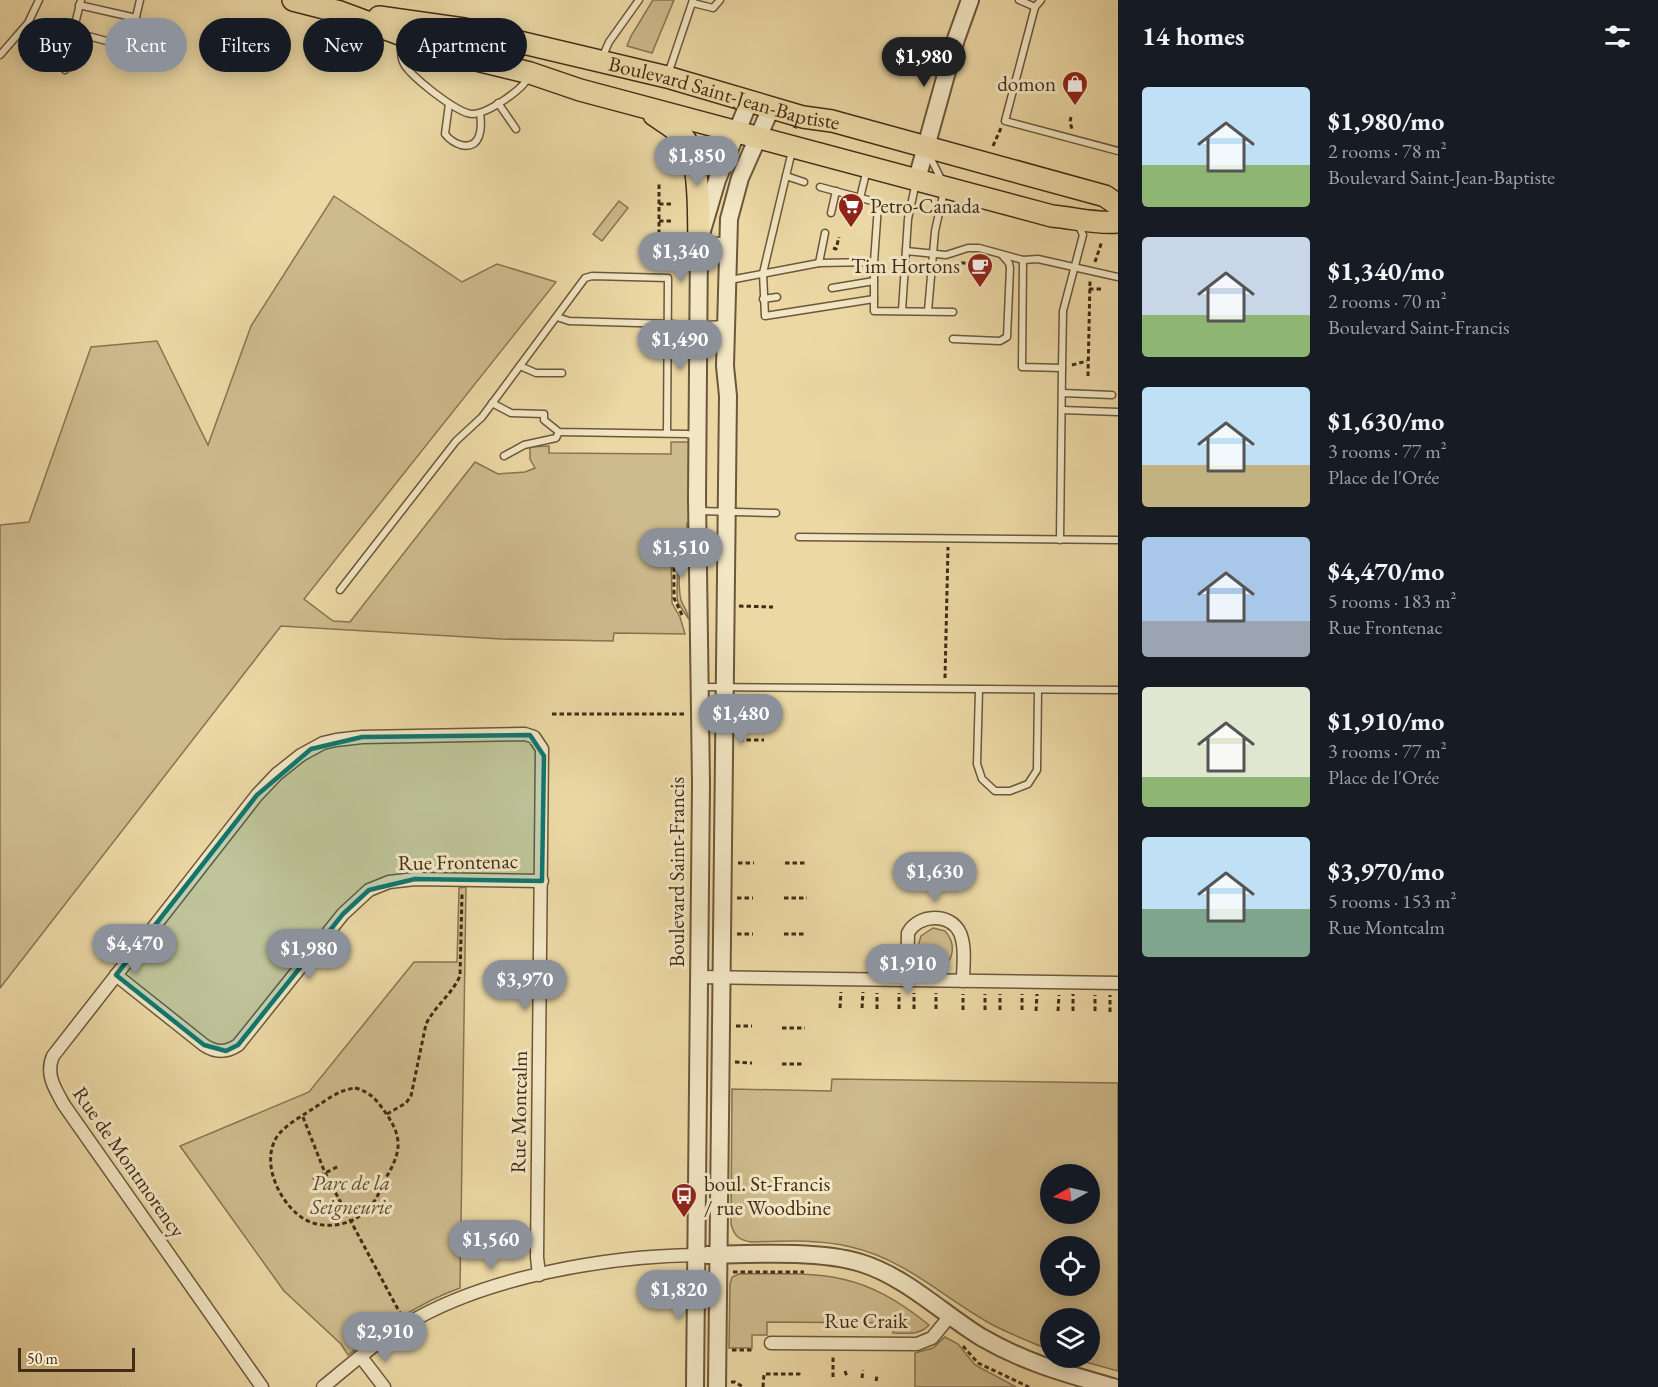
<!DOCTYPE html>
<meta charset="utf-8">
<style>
:root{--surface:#171b24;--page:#20242c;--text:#f1f3f6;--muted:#9ea1a6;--accent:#8c9099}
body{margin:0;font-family:"EB Garamond",serif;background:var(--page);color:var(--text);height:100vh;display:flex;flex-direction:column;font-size:22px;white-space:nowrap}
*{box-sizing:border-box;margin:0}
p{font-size:20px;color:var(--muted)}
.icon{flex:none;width:33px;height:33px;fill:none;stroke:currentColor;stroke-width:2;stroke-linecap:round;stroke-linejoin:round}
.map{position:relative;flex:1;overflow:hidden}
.sheet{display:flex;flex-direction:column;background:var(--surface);width:540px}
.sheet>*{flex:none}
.guide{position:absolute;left:18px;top:18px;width:570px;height:54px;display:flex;gap:12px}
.needle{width:39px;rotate:262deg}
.tools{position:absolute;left:1040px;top:1164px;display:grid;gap:12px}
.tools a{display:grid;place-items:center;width:60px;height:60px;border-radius:50%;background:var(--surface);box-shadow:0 3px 15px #0003;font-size:30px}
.scale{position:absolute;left:18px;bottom:15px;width:117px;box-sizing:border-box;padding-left:6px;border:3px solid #412c16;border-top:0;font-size:16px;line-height:21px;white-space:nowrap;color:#412c16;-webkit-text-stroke:4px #f2e6c4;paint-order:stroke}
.price{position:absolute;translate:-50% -51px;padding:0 14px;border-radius:21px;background:var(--accent);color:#fff;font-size:20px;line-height:39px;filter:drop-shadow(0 2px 3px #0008)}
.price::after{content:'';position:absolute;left:50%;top:36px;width:18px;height:14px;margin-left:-9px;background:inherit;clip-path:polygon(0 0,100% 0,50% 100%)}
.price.on{background:#222;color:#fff}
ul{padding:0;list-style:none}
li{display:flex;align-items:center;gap:18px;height:150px;padding:0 24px}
li span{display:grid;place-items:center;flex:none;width:168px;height:120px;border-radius:6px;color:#555}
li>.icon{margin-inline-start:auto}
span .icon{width:72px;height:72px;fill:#fffc;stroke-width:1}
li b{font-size:26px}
h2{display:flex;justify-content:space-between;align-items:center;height:72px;padding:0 24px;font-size:26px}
.chip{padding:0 21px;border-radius:27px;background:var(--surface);box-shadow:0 3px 15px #0003;font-size:21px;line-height:54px}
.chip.on{background:var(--accent);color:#fff}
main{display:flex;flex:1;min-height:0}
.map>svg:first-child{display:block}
</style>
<main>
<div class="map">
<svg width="1118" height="1387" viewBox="0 0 1118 1387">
<rect width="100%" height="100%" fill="#ebd8a5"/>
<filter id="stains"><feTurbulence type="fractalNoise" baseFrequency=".00333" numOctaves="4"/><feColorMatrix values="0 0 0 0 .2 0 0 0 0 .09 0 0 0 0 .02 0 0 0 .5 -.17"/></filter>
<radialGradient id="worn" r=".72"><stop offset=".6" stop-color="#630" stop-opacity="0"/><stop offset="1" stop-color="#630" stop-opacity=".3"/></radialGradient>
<g fill="#cebb8d" stroke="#887452" stroke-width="1.5" fill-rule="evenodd">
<polygon points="653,0 674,0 652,53 627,46 631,36"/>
<path d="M334,196L462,282L497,264L556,282L304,599L333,621L350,622L475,462L498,474L525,472L535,468L530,459V447L549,446V453L671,454V442H690V522L687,523V534C677,534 673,540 671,549L672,603L680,617L685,634L614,633L613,641L501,639L281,626L0,988V525L29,522L91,347L157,341L208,445L251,326Z"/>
<polygon points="619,201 628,208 602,241 593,234"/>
<path d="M685,540C680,556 677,583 681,600C683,607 688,610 688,618L678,603L677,596L678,546L680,543Z"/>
<path d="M466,887L460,1288C418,1303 383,1328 348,1355L341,1344L284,1291L180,1146L309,1092L414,962H457L459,888Z"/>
<path d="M933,928L945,931C956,943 955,961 940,969L926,968C915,960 917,947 921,936Z"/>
<path d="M832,1079L1118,1083V1371L1071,1358H1089V1318H1050V1350C1030,1342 1010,1334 991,1324C944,1298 905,1259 851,1247C819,1239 784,1241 751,1242C739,1240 734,1236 731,1224L732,1089L831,1091ZM1050,1174H1089V1214H1050ZM1050,1246H1089V1286H1050Z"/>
<path d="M739,1274C822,1273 861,1270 929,1325C919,1336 906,1333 893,1333V1323L767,1322V1335H752V1348H729L730,1284L732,1277Z"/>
<polygon points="945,1337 958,1344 975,1365 1016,1387 915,1387 915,1353 933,1348"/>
</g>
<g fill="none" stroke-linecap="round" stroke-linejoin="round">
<defs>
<g id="service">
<polyline points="81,0 73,32 129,47 140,0"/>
<polyline points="1019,0 1035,7 1005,121 1118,151"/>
<polyline points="693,3 713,8 720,0"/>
<polyline points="79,5 136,18"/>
<polyline points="1035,7 1041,0"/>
<path d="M402,39C401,46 400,55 403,62C408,75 457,113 472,114C487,114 523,90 529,76"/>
<polyline points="0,55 28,23 39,0"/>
<polyline points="602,58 609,42 639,0"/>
<polyline points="65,70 73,32"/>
<polyline points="668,74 693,0"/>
<polyline points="498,103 516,129"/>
<path d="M449,104L445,134C449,139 454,143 461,145C482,150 482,126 480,113"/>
<polyline points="928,153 942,181"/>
<polyline points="786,176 792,151"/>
<polyline points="804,182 786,176 763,273 765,316 874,299"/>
<polyline points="820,187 872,201 878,206 874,262 874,311 953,312"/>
<polyline points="860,198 867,169"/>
<polyline points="831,213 836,191"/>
<polyline points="668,240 727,241"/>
<polyline points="906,251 946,255 968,248 979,248 1023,260 1038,259 1118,277"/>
<polyline points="1023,260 1022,367 1062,368 1060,540"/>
<polyline points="819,263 825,233"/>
<polyline points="730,280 819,263 874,262"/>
<polyline points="832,288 874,281"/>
<polyline points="763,299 777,297"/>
<polyline points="902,311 908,219 916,182"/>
<polyline points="928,311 935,231 944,191"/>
<polyline points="557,317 569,321 672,324 689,326 726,324"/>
<polyline points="953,339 1000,341 1007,337 1010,268 1009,263 1002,255"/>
<polyline points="520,366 536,373 562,373"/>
<polyline points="1062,368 1063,311 1083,235 1078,224"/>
<polyline points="1062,393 1112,395"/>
<polyline points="492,403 511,413 544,414 544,420 559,432 687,434 697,436"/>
<polyline points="1062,410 1118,412"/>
<polyline points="504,456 524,445 556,438 559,432"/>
<polyline points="699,511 776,513"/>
<polyline points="799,537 1118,540"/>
<polyline points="340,590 456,441 482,417 585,278 592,276 668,278 667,433"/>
<polyline points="701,687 1118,690"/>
<polyline points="979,690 977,764 982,779 995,791 1010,791 1028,784 1037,770 1038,690"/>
</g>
<g id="minor">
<path d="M116,975L204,1045C216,1053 226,1053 238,1045L343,914L369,890L389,882L415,879L542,881"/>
<polyline points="699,977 1118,983"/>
<path d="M907,980L908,933C918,914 950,912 960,933C966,947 963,966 963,981"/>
<polyline points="771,1343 917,1344 932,1338 950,1316"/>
<polyline points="361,1357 384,1387"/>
<path d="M262,1387L64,1105C55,1089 45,1074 53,1056L257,795L277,774L301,755L323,743L336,740L362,737L525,734L534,737L542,749L537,1257L539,1275"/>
<path d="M323,1387C350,1365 377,1341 407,1324C485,1277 606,1256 697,1255"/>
</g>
<g id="tertiary">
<polyline points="917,179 956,39 970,0"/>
<path d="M707,1255C752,1254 819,1250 861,1263C906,1277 942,1313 981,1337C1026,1363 1064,1373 1113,1387"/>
<polyline points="695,1387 701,784 697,498 699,241 717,180 749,102"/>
<polyline points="717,1387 728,396 725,366 729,219 740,178 771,108"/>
</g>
<g id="trunk">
<path d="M293,0L340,12L456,55L530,73L580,90L1052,216C1075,218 1095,224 1118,222"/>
<path id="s1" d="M379,17L464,29L667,77L803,117L832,121L1105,196L1118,205"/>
<path d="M654,115C664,122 676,128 684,138C701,161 698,213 699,241"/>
</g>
</defs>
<use href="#service" stroke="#6c573a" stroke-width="9"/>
<use href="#minor" stroke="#6c573a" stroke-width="15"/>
<use href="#tertiary" stroke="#6c573a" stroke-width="20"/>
<use href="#trunk" stroke="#412c16" stroke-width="24"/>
<g stroke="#412c16" stroke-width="3" stroke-dasharray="4.5 3" stroke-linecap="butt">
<polyline points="1071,117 1070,122 1072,129"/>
<polyline points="993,146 1001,128"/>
<polyline points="659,204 671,204"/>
<polyline points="845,216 848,205"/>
<polyline points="659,221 671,221"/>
<polyline points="659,234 659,184"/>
<polyline points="833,248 836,249 839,237"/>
<polyline points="1095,262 1102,241"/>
<polyline points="961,263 980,263"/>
<polyline points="979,286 980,263 988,263"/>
<polyline points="1089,289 1102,289"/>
<polyline points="1072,365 1087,361"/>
<polyline points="1088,376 1090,280"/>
<polyline points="739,606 773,607"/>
<polyline points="682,615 674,598 674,552 677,541 683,538"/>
<polyline points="945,678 948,547"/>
<polyline points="552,714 687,714"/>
<polyline points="739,740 764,740"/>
<polyline points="738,863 754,863"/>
<polyline points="785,863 807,863"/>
<polyline points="737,898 753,898"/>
<polyline points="784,898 807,898"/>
<polyline points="737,934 753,934"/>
<polyline points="784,934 806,934"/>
<polyline points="840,1008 841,992"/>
<polyline points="862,1008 863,992"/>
<polyline points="877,1009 877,993"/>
<polyline points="899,1009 899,993"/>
<polyline points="914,1009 914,993"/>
<polyline points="936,1009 936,993"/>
<polyline points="963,1010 963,994"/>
<polyline points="985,1010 985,994"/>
<polyline points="1000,1010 1000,994"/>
<polyline points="1022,1010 1022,994"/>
<polyline points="1036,1011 1037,994"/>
<polyline points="1058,1011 1059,995"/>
<polyline points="1073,1011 1073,994"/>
<polyline points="1095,1011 1095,995"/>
<polyline points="1110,1012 1110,995"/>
<polyline points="736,1026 752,1026"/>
<polyline points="782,1028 805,1028"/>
<polyline points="735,1062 752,1063"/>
<polyline points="782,1064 804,1064"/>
<path d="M355,1088C368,1091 375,1098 383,1109C390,1119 397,1129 398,1142C399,1153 393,1166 387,1176C382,1187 377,1199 369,1208C351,1228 316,1232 296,1213C276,1195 261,1159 278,1135C287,1124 302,1116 314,1108C328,1099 339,1090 355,1088Z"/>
<path d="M387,1114L406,1103L411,1096L426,1024C435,1006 452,994 460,976L462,894"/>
<polyline points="303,1117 325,1173 401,1315"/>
<polyline points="313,1179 339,1166"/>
<polyline points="733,1272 804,1272"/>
<polyline points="963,1346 978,1363 1029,1387"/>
<polyline points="732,1350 752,1350"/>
<polyline points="845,1371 847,1377"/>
<polyline points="833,1377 833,1355"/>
<polyline points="862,1378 863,1370"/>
<polyline points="876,1381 877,1376"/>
<polyline points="731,1382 735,1382 743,1387"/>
<polyline points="763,1387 764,1374 799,1374 799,1371"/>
</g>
<use href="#service" stroke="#f2e6c4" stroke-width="6"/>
<use href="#minor" stroke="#f2e6c4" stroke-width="12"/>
<use href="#tertiary" stroke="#f2e6c4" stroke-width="16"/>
<use href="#trunk" stroke="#ebd8a5" stroke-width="21"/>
</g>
<path fill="#0f766e" fill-opacity="0.2" stroke="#0f766e" stroke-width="4.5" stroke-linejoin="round" d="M530,735L544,756L542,881L415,879L369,890L343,914L238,1045L226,1051L204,1045L116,975L257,795L311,749L362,737Z"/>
<defs>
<symbol id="shop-pin" viewBox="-11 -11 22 30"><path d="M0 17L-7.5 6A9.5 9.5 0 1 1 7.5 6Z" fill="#8f2418" stroke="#f2e6c4"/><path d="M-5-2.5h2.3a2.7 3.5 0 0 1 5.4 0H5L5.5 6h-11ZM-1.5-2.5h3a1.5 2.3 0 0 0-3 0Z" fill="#fff"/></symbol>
<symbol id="supermarket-pin" viewBox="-11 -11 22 30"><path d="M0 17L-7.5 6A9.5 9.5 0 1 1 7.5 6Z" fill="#8f2418" stroke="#f2e6c4"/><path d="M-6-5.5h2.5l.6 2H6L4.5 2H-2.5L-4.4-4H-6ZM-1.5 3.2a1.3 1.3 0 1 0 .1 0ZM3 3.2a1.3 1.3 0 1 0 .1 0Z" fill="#fff"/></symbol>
<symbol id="cafe-pin" viewBox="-11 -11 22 30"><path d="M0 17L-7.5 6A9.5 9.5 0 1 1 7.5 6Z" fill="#8f2418" stroke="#f2e6c4"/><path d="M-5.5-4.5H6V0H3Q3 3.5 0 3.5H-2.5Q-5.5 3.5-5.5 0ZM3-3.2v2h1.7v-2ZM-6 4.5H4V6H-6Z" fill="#fff"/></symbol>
<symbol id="bus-pin" viewBox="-11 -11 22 30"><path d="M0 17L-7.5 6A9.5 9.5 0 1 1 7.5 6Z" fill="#8f2418" stroke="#f2e6c4"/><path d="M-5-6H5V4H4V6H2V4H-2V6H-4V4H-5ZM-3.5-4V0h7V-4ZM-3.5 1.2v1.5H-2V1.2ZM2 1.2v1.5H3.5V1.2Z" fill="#fff"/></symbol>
</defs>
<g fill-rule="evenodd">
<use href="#shop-pin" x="1060" y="69" width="30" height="40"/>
<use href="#supermarket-pin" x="836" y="191" width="30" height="40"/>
<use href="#cafe-pin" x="965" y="251" width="30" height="40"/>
<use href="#bus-pin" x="669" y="1181" width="30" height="40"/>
</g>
<g text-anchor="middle" stroke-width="6" stroke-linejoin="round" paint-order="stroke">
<g font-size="21" fill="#412c16" stroke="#f2e6c4" text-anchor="end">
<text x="1056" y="91">domon</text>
<text x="870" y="213" text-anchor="start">Petro-Canada</text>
<text x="960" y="273">Tim Hortons</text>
<text x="704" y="1191" text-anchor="start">boul. St-Francis<tspan x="704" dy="24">/ rue Woodbine</tspan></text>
</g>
<g font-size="21" fill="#412c16" stroke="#f2e6c4">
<text dy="7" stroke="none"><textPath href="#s1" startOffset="354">Boulevard Saint-Jean-Baptiste</textPath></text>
<text transform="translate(458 862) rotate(-1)" y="7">Rue Frontenac</text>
<text transform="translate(677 872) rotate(-90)" y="7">Boulevard Saint-Francis</text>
<text transform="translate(519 1112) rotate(-89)" y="7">Rue Montcalm</text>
<text transform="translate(129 1162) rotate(55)" y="7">Rue de Montmorency</text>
<text x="866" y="1328">Rue Craik</text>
</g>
<g font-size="21" font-style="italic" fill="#5d492e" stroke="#f2e6c4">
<text x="351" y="1190">Parc de la<tspan x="351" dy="24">Seigneurie</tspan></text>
</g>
</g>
<rect width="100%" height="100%" filter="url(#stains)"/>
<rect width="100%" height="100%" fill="url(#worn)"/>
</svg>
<div class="tools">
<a><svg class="needle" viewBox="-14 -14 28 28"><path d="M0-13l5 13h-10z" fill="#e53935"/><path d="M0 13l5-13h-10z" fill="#9ea1a6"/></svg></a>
<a><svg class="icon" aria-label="locate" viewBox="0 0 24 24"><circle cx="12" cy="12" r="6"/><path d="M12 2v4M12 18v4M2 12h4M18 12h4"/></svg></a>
<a><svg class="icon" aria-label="layers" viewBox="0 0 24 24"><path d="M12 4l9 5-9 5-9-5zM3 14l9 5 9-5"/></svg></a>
</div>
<div class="scale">50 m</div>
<b class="price on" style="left:924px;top:88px">$1,980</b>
<b class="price" style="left:697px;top:187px">$1,850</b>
<b class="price" style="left:681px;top:283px">$1,340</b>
<b class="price" style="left:680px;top:371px">$1,490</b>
<b class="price" style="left:681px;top:579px">$1,510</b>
<b class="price" style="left:741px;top:745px">$1,480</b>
<b class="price" style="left:935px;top:903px">$1,630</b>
<b class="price" style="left:135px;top:975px">$4,470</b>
<b class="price" style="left:309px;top:980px">$1,980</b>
<b class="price" style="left:908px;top:995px">$1,910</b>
<b class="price" style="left:525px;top:1011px">$3,970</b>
<b class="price" style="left:491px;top:1271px">$1,560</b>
<b class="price" style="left:679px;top:1321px">$1,820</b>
<b class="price" style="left:385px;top:1363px">$2,910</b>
<div class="guide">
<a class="chip">Buy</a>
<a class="chip on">Rent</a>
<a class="chip">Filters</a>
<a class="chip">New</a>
<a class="chip">Apartment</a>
</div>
</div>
<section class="sheet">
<h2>14 homes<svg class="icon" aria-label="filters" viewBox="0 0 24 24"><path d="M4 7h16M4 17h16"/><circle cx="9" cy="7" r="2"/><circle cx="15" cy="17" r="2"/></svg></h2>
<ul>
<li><span style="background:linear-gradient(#bfe0f5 65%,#8fb573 0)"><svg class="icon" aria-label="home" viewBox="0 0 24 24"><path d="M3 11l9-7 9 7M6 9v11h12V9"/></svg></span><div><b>$1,980/mo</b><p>2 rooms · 78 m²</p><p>Boulevard Saint-Jean-Baptiste</p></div></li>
<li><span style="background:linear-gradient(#c9d6e8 65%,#8fb573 0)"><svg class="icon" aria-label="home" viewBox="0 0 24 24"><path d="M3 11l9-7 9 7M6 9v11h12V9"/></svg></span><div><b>$1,340/mo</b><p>2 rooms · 70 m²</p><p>Boulevard Saint-Francis</p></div></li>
<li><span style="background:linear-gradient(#bfe0f5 65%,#c2b280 0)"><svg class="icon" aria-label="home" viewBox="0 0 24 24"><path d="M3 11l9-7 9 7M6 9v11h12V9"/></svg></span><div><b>$1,630/mo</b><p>3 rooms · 77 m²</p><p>Place de l'Orée</p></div></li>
<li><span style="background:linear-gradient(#a9c7e8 70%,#9aa5b1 0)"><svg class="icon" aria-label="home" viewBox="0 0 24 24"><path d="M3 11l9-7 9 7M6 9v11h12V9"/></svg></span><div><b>$4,470/mo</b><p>5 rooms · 183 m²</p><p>Rue Frontenac</p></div></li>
<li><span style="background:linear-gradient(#dfe7d0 75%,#8fb573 0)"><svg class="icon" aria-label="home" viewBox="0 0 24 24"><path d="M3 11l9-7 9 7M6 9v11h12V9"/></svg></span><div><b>$1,910/mo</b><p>3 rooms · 77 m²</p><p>Place de l'Orée</p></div></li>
<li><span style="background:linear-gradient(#bfe0f5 60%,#7fa58c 0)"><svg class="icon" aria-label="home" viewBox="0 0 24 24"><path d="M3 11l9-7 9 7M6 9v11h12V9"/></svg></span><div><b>$3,970/mo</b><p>5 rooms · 153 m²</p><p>Rue Montcalm</p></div></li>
</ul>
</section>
</main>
